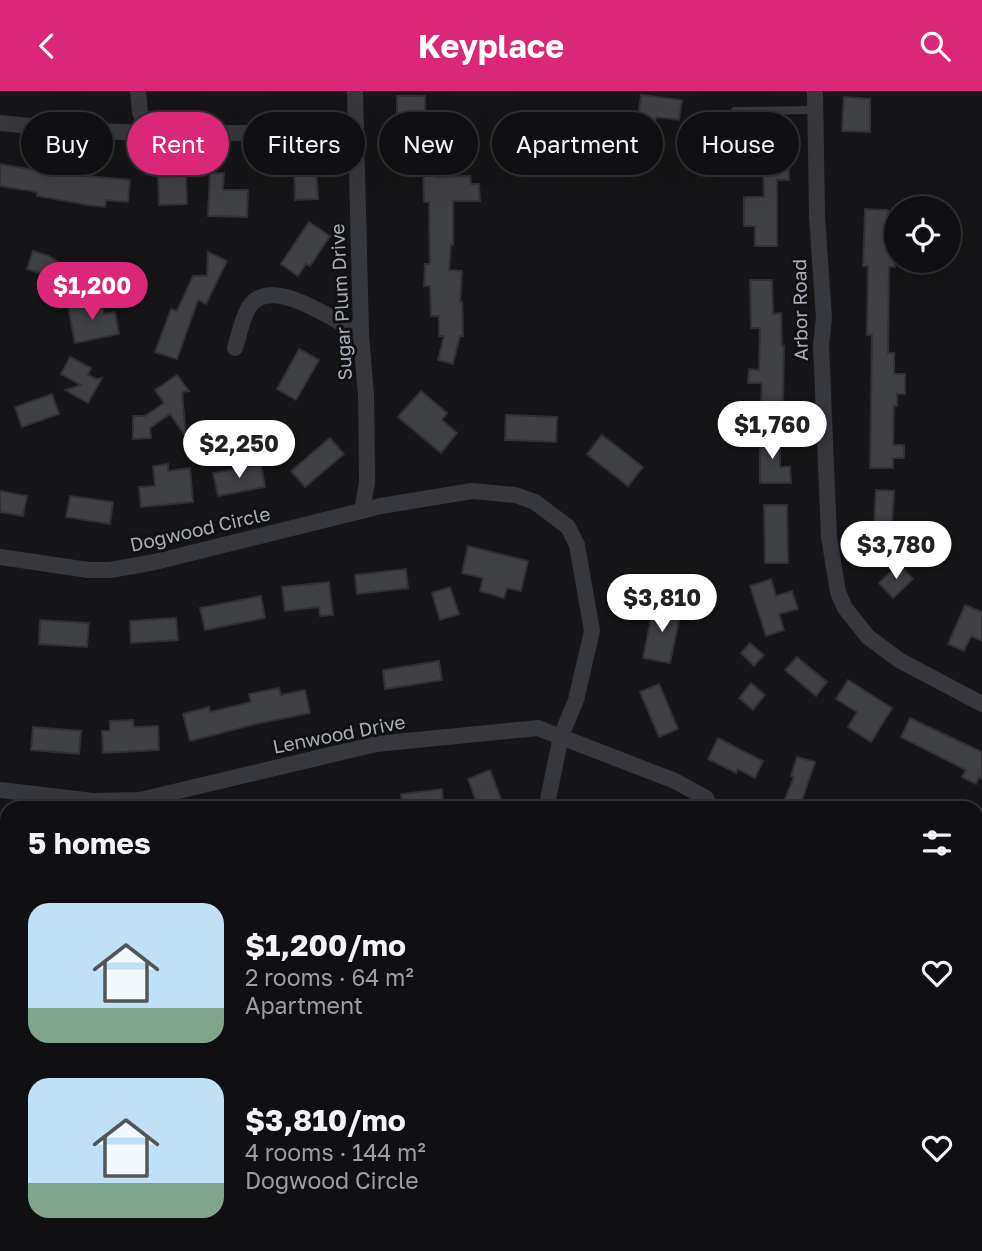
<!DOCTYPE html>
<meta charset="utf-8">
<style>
:root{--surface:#101012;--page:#19191b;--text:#f1f3f6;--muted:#9c9d9f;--line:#303032;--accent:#db2777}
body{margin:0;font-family:"Golos Text",sans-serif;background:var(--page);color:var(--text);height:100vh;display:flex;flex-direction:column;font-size:26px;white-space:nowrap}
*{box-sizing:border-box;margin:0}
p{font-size:23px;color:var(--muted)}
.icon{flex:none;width:38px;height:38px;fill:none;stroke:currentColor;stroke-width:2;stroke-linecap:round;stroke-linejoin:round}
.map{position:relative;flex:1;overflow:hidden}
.drawer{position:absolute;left:0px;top:710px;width:984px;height:450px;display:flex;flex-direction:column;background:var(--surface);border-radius:21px 21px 0 0;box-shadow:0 7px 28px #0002,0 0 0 2px var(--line)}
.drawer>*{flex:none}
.guide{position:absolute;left:21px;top:21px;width:942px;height:63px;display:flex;gap:14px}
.controls{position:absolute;left:884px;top:105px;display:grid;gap:14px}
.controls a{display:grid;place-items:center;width:77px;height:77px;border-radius:50%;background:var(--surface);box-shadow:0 7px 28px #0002,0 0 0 2px var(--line);font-size:35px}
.price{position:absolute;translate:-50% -60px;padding:0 16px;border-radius:24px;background:#fff;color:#222;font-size:23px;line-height:46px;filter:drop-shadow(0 2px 4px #0008)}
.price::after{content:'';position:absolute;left:50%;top:42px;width:21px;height:16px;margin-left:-10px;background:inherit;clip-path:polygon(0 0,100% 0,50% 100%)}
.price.selected{background:var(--accent);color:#fff}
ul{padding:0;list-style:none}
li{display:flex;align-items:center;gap:21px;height:175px;padding:0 28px}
li span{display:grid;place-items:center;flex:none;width:196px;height:140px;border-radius:21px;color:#555}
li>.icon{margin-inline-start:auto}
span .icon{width:84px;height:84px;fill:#fffc;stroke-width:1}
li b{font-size:30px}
h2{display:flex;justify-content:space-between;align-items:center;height:84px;padding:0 28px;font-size:30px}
.tag{padding:0 24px;border-radius:32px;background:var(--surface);box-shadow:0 7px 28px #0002,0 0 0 2px var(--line);font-size:24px;line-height:63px}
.tag.selected{background:var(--accent);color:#fff}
header{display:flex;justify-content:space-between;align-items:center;height:91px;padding:0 28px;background:var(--accent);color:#fff;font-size:32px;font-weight:700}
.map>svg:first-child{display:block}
</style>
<header><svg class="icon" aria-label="back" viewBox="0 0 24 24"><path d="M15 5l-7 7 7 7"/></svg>Keyplace<svg class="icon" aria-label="search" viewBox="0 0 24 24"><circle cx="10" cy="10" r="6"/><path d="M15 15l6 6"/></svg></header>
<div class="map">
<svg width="982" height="1160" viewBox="0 0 982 1160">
<rect width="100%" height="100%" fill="#161618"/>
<g fill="#404145" stroke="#303035" stroke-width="2">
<polygon points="641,4 682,9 679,29 656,26 654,36 637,34"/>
<polygon points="397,5 425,5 425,46 440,47 437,86 470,85 471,93 479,93 480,110 453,110 453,154 451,154 449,179 462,180 460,211 462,211 463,245 460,245 453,273 438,269 444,245 439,245 439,225 431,225 430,195 424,195 425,173 430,173 429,111 424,111 423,74 406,73 409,33 397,33"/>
<polygon points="844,6 870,8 870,41 842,40"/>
<polygon points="788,32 789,89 777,89 777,155 755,155 755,135 744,135 744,106 764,106 762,33"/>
<polygon points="0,73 57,83 58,76 76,79 75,84 130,89 128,111 106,109 105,116 88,114 37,105 37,101 0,95"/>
<polygon points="316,77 318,108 295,109 294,78"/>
<polygon points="210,82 224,82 223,99 248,99 247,126 208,125"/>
<polygon points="186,85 187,113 159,114 158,86"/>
<polygon points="865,118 888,119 888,123 896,123 895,176 889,176 888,262 894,262 894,283 905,283 905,303 897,303 897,315 894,315 893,354 904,354 904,367 893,367 893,377 870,377 872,244 867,244 868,175 863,175"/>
<polygon points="309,131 330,145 310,175 306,173 298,185 281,173"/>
<polygon points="33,160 49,165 75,183 58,206 42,195 49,185 27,178"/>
<polygon points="208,161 227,170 206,213 198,209 177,268 155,261 171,218 177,220 193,185 207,185"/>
<polygon points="750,189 772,189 773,223 781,222 782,255 784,255 783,316 761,316 762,292 748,292 749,278 759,279 760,237 751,237"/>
<polygon points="101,209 104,223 115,221 119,243 75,252 68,216"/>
<polygon points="299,258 319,269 296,309 277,298"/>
<polygon points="70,266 91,277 88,284 97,288 102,287 88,312 65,299 81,294 61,283"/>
<polygon points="177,284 189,300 182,301 186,346 170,323 150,337 151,347 133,348 133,325 145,325 164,312 155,299"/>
<polygon points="421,300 447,322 442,329 457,342 441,362 398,326"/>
<polygon points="52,303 59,323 22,336 15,316"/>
<polygon points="506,324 557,326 556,351 505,349"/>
<polygon points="602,344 643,376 628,395 587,363"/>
<polygon points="760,344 780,344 780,376 790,376 791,392 760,392"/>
<polygon points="330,347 344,363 305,396 291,380"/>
<polygon points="168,373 168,380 190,377 193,411 141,416 139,396 155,395 153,375"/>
<polygon points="261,373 265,396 218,405 213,382"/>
<polygon points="876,399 894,400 892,434 874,433"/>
<polygon points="0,400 27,405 23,425 0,421"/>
<polygon points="70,405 113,411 110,433 66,426"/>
<polygon points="764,414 787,414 788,472 765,472"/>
<polygon points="468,455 528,470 521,500 507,497 504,507 480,500 483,487 462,482"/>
<polygon points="899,473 913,488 893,507 879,492"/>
<polygon points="406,478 408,497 357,503 355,484"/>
<polygon points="771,488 776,505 792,500 798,518 779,523 784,539 766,545 750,495"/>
<polygon points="329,491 333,524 320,525 319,516 285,520 282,496"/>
<polygon points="450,496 459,523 440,529 432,502"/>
<polygon points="691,502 706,504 702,525 688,522"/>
<polygon points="261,505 265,527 205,539 200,517"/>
<polygon points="654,513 681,519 670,572 643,567"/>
<polygon points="965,514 982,521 982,550 971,545 964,560 948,553"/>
<polygon points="176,527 178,549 131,552 130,530"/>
<polygon points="40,529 89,532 87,556 39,553"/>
<polygon points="750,552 764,564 754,575 741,562"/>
<polygon points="797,566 827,591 816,605 785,579"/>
<polygon points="439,570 442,589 385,598 383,579"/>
<polygon points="848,589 892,617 871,651 848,636 857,621 836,608"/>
<polygon points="751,592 765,604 753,619 739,607"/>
<polygon points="659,593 678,638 659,646 640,601"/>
<polygon points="279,597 281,604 305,599 310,622 256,633 190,650 183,623 209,616 210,621 251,611 249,603"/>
<polygon points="910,627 982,661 982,688 979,686 976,693 962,686 966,679 901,646"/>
<polygon points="133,629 134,636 158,635 159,659 103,662 102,640 110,640 110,630"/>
<polygon points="33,636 81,640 79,663 31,659"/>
<polygon points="718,647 763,670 755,687 738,678 736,682 708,668"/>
<polygon points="797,666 815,671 799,718 781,718 794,686 791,685"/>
<polygon points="490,679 505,718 479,718 468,688"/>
<polygon points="442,698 444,718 403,718 401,703"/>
</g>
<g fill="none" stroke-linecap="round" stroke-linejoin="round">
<polyline stroke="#37383e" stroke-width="8" points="735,74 735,20 816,19"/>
<g stroke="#37383e" stroke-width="16">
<polyline points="138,0 140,21 148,42"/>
<polyline points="355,0 361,243 366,304 367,391 362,420"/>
<polyline points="815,0 817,125 824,227 821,254 829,446 838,501 845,517 868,546 899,569 982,613"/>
<polyline points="0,32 68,39 148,42 319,42 355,53"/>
<path d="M235,257C239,245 242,227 249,216C271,182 336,231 361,243"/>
<polyline points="0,466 88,479 110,479 155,471 381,415 472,400 515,404 535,411 568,436 577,454 592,540 576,609 561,645 546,718"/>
<polyline points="0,699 93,710 140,709 376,653 538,637 675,690 706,707 710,718"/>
<polyline points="0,924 7,925"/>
<polyline points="232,1153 238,1160"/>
<polyline points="507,1153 513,1160"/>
<polyline points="952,1153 958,1160"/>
<polyline points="161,1160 213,1153"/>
<polyline points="728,1160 733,1153"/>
</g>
</g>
<g text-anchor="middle" stroke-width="6" stroke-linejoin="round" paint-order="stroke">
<g font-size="19" fill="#a8aeb9" stroke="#111113">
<text transform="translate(341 211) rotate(-93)" y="7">Sugar Plum Drive</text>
<text transform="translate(800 219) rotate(-91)" y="7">Arbor Road</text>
<text transform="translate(200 438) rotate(-13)" y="7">Dogwood Circle</text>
<text transform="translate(339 643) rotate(-11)" y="7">Lenwood Drive</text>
</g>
</g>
</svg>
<div class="controls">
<a><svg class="icon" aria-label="locate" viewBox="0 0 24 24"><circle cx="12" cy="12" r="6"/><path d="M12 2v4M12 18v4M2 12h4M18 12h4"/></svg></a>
</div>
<b class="price selected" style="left:92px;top:231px">$1,200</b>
<b class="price" style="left:772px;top:370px">$1,760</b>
<b class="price" style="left:239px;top:389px">$2,250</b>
<b class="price" style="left:896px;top:490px">$3,780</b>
<b class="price" style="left:662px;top:543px">$3,810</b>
<div class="guide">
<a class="tag">Buy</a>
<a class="tag selected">Rent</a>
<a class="tag">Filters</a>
<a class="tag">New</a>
<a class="tag">Apartment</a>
<a class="tag">House</a>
</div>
<section class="drawer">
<h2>5 homes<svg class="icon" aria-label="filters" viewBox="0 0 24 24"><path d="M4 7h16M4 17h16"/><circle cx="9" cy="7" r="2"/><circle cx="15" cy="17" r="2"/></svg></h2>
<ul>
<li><span style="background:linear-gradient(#bfe0f5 75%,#7fa58c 0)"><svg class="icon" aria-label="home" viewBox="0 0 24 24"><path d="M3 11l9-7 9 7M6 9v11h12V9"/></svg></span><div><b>$1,200/mo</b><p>2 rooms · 64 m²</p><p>Apartment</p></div><svg class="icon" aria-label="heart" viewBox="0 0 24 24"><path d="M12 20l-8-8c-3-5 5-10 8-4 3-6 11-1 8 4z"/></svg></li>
<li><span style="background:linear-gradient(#bfe0f5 75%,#7fa58c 0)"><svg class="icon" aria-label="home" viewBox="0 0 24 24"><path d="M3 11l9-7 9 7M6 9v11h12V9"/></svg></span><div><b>$3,810/mo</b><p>4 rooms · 144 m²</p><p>Dogwood Circle</p></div><svg class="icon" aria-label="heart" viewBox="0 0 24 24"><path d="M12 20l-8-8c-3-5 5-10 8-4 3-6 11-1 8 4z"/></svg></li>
</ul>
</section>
</div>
